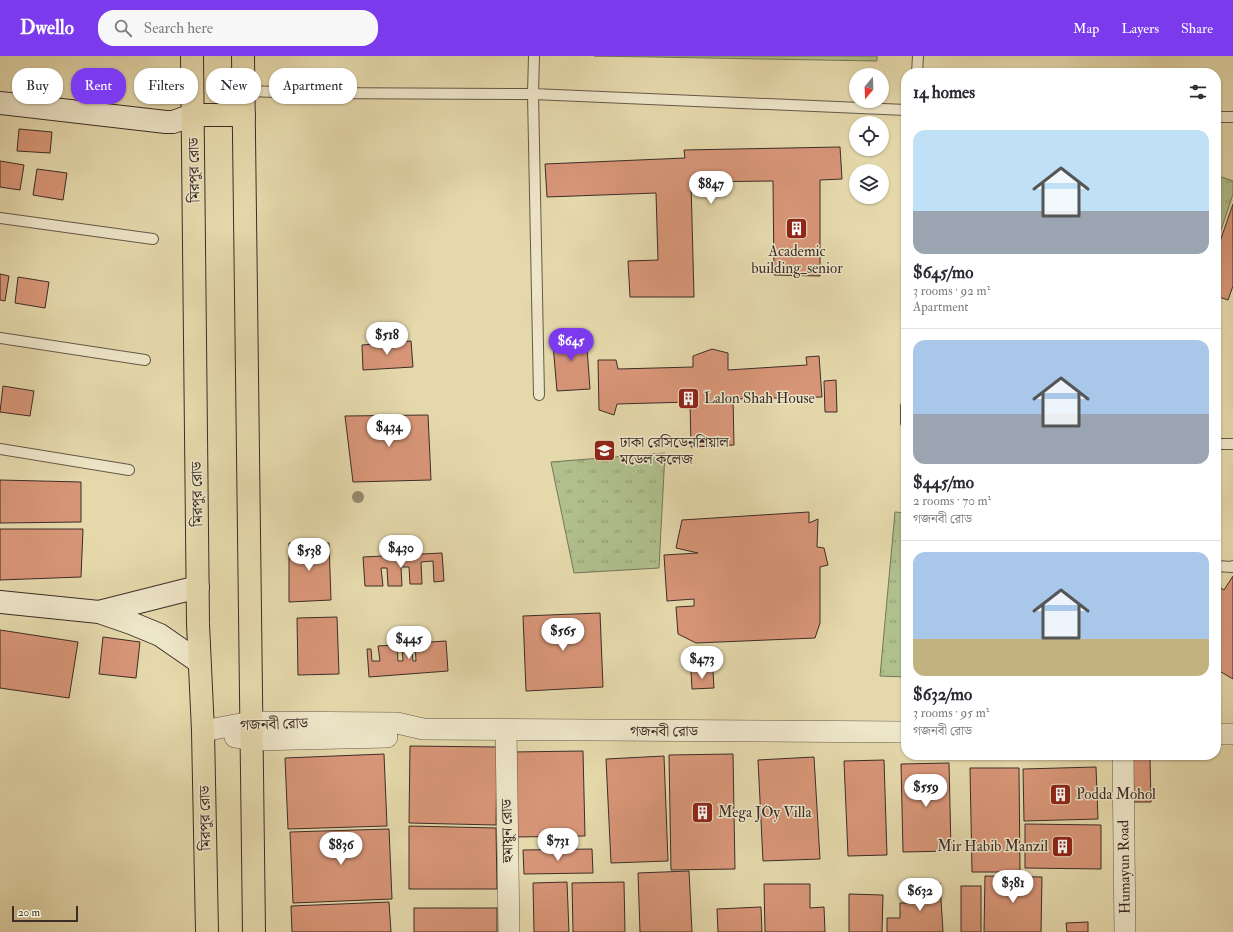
<!DOCTYPE html>
<meta charset="utf-8">
<style>
:root{--surface:#fff;--page:#f7f7f7;--text:#2b2b33;--muted:#7c7c81;--line:#e1e1e2;--accent:#7c3aed}
body{margin:0;font-family:"IM FELL Double Pica","Noto Serif Bengali",serif;background:var(--page);color:var(--text);height:100vh;display:flex;flex-direction:column;font-size:15px;white-space:nowrap}
*{box-sizing:border-box;margin:0}
p{font-size:13px;color:var(--muted)}
.icon{flex:none;width:22px;height:22px;fill:none;stroke:currentColor;stroke-width:2;stroke-linecap:round;stroke-linejoin:round}
.map{position:relative;flex:1;overflow:hidden}
.details{position:absolute;left:901px;top:12px;width:320px;height:692px;display:flex;flex-direction:column;background:var(--surface);border-radius:16px;box-shadow:0 1px 3px #0004}
.details>*{flex:none}
.hud{position:absolute;left:12px;top:12px;width:380px;height:36px;display:flex;gap:8px}
.needle{width:26px;rotate:199deg}
.buttons{position:absolute;left:849px;top:12px;display:grid;gap:8px}
.buttons a{display:grid;place-items:center;width:40px;height:40px;border-radius:50%;background:var(--surface);box-shadow:0 1px 3px #0004;font-size:20px}
.scale{position:absolute;left:12px;bottom:10px;width:66px;box-sizing:border-box;padding-left:4px;border:2px solid #3c2d27;border-top:0;font-size:11px;line-height:14px;white-space:nowrap;color:#3c2d27;-webkit-text-stroke:3px #eee6c9;paint-order:stroke}
.price{position:absolute;translate:-50% -34px;padding:0 9px;border-radius:14px;background:#fff;color:#222;font-size:13px;line-height:26px;filter:drop-shadow(0 1px 2px #0008)}
.price::after{content:'';position:absolute;left:50%;top:24px;width:12px;height:9px;margin-left:-6px;background:inherit;clip-path:polygon(0 0,100% 0,50% 100%)}
.price.on{background:var(--accent);color:#fff}
ul{padding:0;list-style:none}
li{display:grid;align-content:center;gap:8px;height:212px;padding:0 12px}
li+li{border-top:1px solid var(--line)}
li span{display:grid;place-items:center;height:124px;border-radius:12px;color:#555}
li>.icon{margin-inline-start:auto}
span .icon{width:72px;height:72px;fill:#fffc;stroke-width:1}
li b{font-size:17px}
h2{display:flex;justify-content:space-between;align-items:center;height:48px;padding:0 12px;font-size:17px}
.tag{padding:0 14px;border-radius:16px;background:var(--surface);box-shadow:0 1px 3px #0004;font-size:14px;line-height:36px}
.tag.on{background:var(--accent);color:#fff}
header{display:flex;align-items:center;gap:24px;box-sizing:border-box;height:56px;padding:0 20px;background:var(--accent);color:#fff}
header strong{font-size:19px}
nav{display:flex;gap:22px;margin-inline-start:auto;font-size:14px}
.search{width:280px;height:36px;background:var(--page);display:flex;align-items:center;gap:10px;box-sizing:border-box;padding:0 14px;border-radius:16px;color:var(--muted);font-size:15px}
.map>svg:first-child{display:block}
</style>
<header>
<strong>Dwello</strong>
<div class="search"><svg class="icon" aria-label="search" viewBox="0 0 24 24"><circle cx="10" cy="10" r="6"/><path d="M15 15l6 6"/></svg>Search here</div>
<nav><a>Map</a><a>Layers</a><a>Share</a></nav>
</header>
<div class="map">
<svg width="1233" height="876" viewBox="0 0 1233 876">
<defs>
<pattern id="park-tufts" width="24" height="20" patternUnits="userSpaceOnUse"><rect width="24" height="20" fill="#b0c08d"/><path d="M3 7l-1-3M5 7V3M7 7l1-3M15 17l-1-3M17 17v-4M19 17l1-3" fill="none" stroke="#909c73"/></pattern>
</defs>
<rect width="100%" height="100%" fill="#e5d9ac"/>
<filter id="stains"><feTurbulence type="fractalNoise" baseFrequency=".005" numOctaves="4"/><feColorMatrix values="0 0 0 0 .2 0 0 0 0 .09 0 0 0 0 .02 0 0 0 .5 -.17"/></filter>
<radialGradient id="worn" r=".72"><stop offset=".6" stop-color="#630" stop-opacity="0"/><stop offset="1" stop-color="#630" stop-opacity=".3"/></radialGradient>
<g fill="url(#park-tufts)" stroke="#76765a">
<polygon points="594,0 877,0 877,5"/>
<polygon points="1216,119 1233,125 1233,138 1216,189"/>
<polygon points="665,397 659,512 574,517 551,406"/>
<polygon points="895,456 906,457 906,621 880,620"/>
</g>
<g fill="#d89678" stroke="#3c2d27">
<polygon points="19,73 52,76 50,97 17,95"/>
<polygon points="840,91 842,123 820,124 820,220 774,219 773,125 691,126 694,241 630,241 628,205 658,204 656,137 547,141 545,108 685,102 684,94"/>
<polygon points="0,105 24,109 20,134 0,131"/>
<polygon points="37,113 67,117 63,144 33,139"/>
<polygon points="1233,148 1233,230 1228,244 1216,240 1216,197"/>
<polygon points="0,218 9,220 5,245 0,244"/>
<polygon points="18,221 49,226 45,252 15,247"/>
<polygon points="552,277 586,278 590,333 557,335"/>
<polygon points="411,285 413,311 363,314 362,289"/>
<polygon points="712,293 728,297 728,314 807,309 806,301 819,300 822,341 733,343 734,389 691,391 690,346 617,348 614,359 599,354 598,304 616,304 618,313 693,311 693,300"/>
<polygon points="836,324 837,356 825,356 824,325"/>
<polygon points="3,330 34,335 30,360 0,356"/>
<polygon points="428,359 431,424 353,426 345,360"/>
<polygon points="0,424 81,426 81,466 0,467"/>
<polygon points="809,456 809,467 818,463 817,491 824,492 828,509 820,511 820,567 815,582 696,587 678,578 676,551 694,550 694,543 667,545 664,499 698,497 676,492 682,464"/>
<polygon points="0,473 83,473 81,521 0,524"/>
<polygon points="289,487 329,487 331,544 289,546"/>
<polygon points="442,497 444,525 434,526 433,505 421,506 422,528 410,528 409,511 401,511 402,530 388,530 387,512 381,512 383,530 365,530 363,501"/>
<polygon points="1233,520 1233,623 1216,613 1216,529 1224,534"/>
<polygon points="600,557 603,631 526,635 523,560"/>
<polygon points="337,561 339,618 298,619 297,562"/>
<polygon points="0,574 78,586 69,642 0,632"/>
<polygon points="103,581 140,586 136,622 99,618"/>
<polygon points="446,585 448,615 369,621 367,593 371,593 372,605 380,605 378,590 397,589 398,605 403,605 402,589 411,588 413,605 416,605 415,587"/>
<polygon points="691,615 713,615 714,632 692,633"/>
<polygon points="410,690 497,691 496,769 409,767"/>
<polygon points="583,695 585,780 514,781 512,696"/>
<polygon points="384,698 387,770 288,773 285,702"/>
<polygon points="733,698 735,813 671,814 669,699"/>
<polygon points="664,700 668,805 611,807 606,703"/>
<polygon points="814,701 820,803 763,805 758,704"/>
<polygon points="1150,702 1151,746 1134,746 1133,703"/>
<polygon points="884,704 887,799 848,800 844,705"/>
<polygon points="949,707 951,795 903,796 901,708"/>
<polygon points="1096,711 1098,763 1024,765 1023,713"/>
<polygon points="970,712 1019,712 1020,816 972,816"/>
<polygon points="1025,768 1101,769 1101,813 1025,812"/>
<polygon points="409,770 496,772 497,833 409,833"/>
<polygon points="389,773 392,843 293,847 290,776"/>
<polygon points="592,793 593,817 524,818 523,794"/>
<polygon points="689,815 692,876 640,876 638,817"/>
<polygon points="985,820 1042,821 1041,876 984,876"/>
<polygon points="567,826 569,876 534,876 533,827"/>
<polygon points="624,826 625,876 573,876 572,827"/>
<polygon points="940,827 943,876 887,876 887,862 900,862 900,847 909,847 909,834 922,834 923,828"/>
<polygon points="764,828 810,828 810,852 824,851 825,876 765,876"/>
<rect x="961" y="830" width="20" height="46"/>
<polygon points="849,838 883,839 882,876 849,876"/>
<polygon points="389,846 391,876 292,876 291,850"/>
<polygon points="761,851 762,876 718,876 717,853"/>
<rect x="414" y="852" width="83" height="24"/>
<polygon points="1088,866 1088,876 1067,876 1066,867"/>
</g>
<g fill="none" stroke-linecap="round" stroke-linejoin="round">
<defs>
<g id="lane">
<polyline points="534,0 533,38 906,54"/>
<polyline points="917,17 918,0"/>
<polyline points="243,35 307,37 533,38 539,339"/>
<polyline points="1216,61 1233,61"/>
<polyline points="0,162 153,183"/>
<polyline points="0,282 145,304"/>
<polyline points="906,350 906,367"/>
<polyline points="1216,388 1233,388"/>
<polyline points="0,393 129,414"/>
<polyline points="1216,510 1232,511 1233,510"/>
</g>
<g id="street">
<polyline points="506,674 509,876"/>
<polyline points="203,675 251,666 397,667 423,673 906,676"/>
<polyline points="1216,678 1233,678"/>
<polyline points="235,681 251,684 387,681"/>
<polyline points="1123,699 1125,876"/>
</g>
<g id="secondary">
<polyline points="0,47 166,66 173,66 193,59"/>
<polyline points="0,546 99,556 131,567 160,579 199,606"/>
<polyline points="99,556 198,531"/>
</g>
<g id="highway">
<polyline points="192,0 198,568 203,675 207,876"/>
<polyline points="243,0 254,876"/>
<polyline points="193,59 244,59"/>
</g>
</defs>
<use href="#lane" stroke="#665848" stroke-width="12"/>
<use href="#street" stroke="#665848" stroke-width="22"/>
<use href="#secondary" stroke="#3c2d27" stroke-width="24"/>
<use href="#highway" stroke="#3c2d27" stroke-width="24"/>
<use href="#lane" stroke="#eee6c9" stroke-width="10"/>
<use href="#street" stroke="#eee6c9" stroke-width="21"/>
<use href="#secondary" stroke="#eee6c9" stroke-width="22"/>
<use href="#highway" stroke="#e5d9ac" stroke-width="22"/>
</g>
<circle fill="#958a6e" cx="358" cy="441" r="6"/>
<defs>
<symbol id="building-square" viewBox="-11 -11 22 22"><rect x="-9" y="-9" width="18" height="18" rx="4" fill="#8f2418" stroke="#eee6c9"/><path d="M-4-6H4V6H1V3H-1V6H-4ZM-2.5-4.3h1.7v1.8h-1.7ZM.8-4.3h1.7v1.8H.8ZM-2.5-1h1.7V.8h-1.7ZM.8-1h1.7V.8H.8Z" fill="#fff"/></symbol>
<symbol id="university-square" viewBox="-11 -11 22 22"><rect x="-9" y="-9" width="18" height="18" rx="4" fill="#8f2418" stroke="#eee6c9"/><path d="M0-5L7-2L0 1L-7-2ZM-4 1L0 2.5L4 1V4Q0 6-4 4Z" fill="#fff"/></symbol>
</defs>
<g fill-rule="evenodd">
<use href="#building-square" x="784" y="160" width="25" height="25"/>
<use href="#building-square" x="676" y="330" width="25" height="25"/>
<use href="#university-square" x="592" y="382" width="25" height="25"/>
<use href="#building-square" x="1048" y="726" width="25" height="25"/>
<use href="#building-square" x="690" y="744" width="25" height="25"/>
<use href="#building-square" x="1050" y="778" width="25" height="25"/>
</g>
<g text-anchor="middle" stroke-width="3" stroke-linejoin="round" paint-order="stroke">
<g font-size="15" fill="#3c2d27" stroke="#eee6c9">
<text transform="translate(194 114) rotate(-91)" y="5">মিরপুর রোড</text>
<text transform="translate(197 438) rotate(-91)" y="5">মিরপুর রোড</text>
<text transform="translate(274 668) rotate(-2)" y="5">গজনবী রোড</text>
<text x="664" y="680">গজনবী রোড</text>
<text transform="translate(205 762) rotate(-91)" y="5">মিরপুর রোড</text>
<text transform="translate(507 775) rotate(-91)" y="5">হুমায়ুন রোড</text>
<text transform="translate(1124 811) rotate(-91)" y="5">Humayun Road</text>
</g>
<g font-size="15" fill="#3c2d27" stroke="#eee6c9" text-anchor="start">
<text x="797" y="200" text-anchor="middle">Academic<tspan x="797" dy="17">building_senior</tspan></text>
<text x="704" y="347">Lalon Shah House</text>
<text x="620" y="391">ঢাকা রেসিডেনশিয়াল<tspan x="620" dy="17">মডেল কলেজ</tspan></text>
<text x="1076" y="743">Podda Mohol</text>
<text x="718" y="761">Mega JOy Villa</text>
<text x="1048" y="795" text-anchor="end">Mir Habib Manzil</text>
</g>
</g>
<rect width="100%" height="100%" filter="url(#stains)"/>
<rect width="100%" height="100%" fill="url(#worn)"/>
</svg>
<div class="buttons">
<a><svg class="needle" viewBox="-14 -14 28 28"><path d="M0-13l5 13h-10z" fill="#e53935"/><path d="M0 13l5-13h-10z" fill="#7c7c81"/></svg></a>
<a><svg class="icon" aria-label="locate" viewBox="0 0 24 24"><circle cx="12" cy="12" r="6"/><path d="M12 2v4M12 18v4M2 12h4M18 12h4"/></svg></a>
<a><svg class="icon" aria-label="layers" viewBox="0 0 24 24"><path d="M12 4l9 5-9 5-9-5zM3 14l9 5 9-5"/></svg></a>
</div>
<div class="scale">20 m</div>
<b class="price" style="left:711px;top:149px">$847</b>
<b class="price" style="left:387px;top:300px">$518</b>
<b class="price on" style="left:571px;top:306px">$645</b>
<b class="price" style="left:389px;top:392px">$434</b>
<b class="price" style="left:401px;top:513px">$430</b>
<b class="price" style="left:309px;top:516px">$538</b>
<b class="price" style="left:563px;top:596px">$565</b>
<b class="price" style="left:409px;top:604px">$445</b>
<b class="price" style="left:702px;top:624px">$473</b>
<b class="price" style="left:926px;top:752px">$559</b>
<b class="price" style="left:558px;top:806px">$731</b>
<b class="price" style="left:341px;top:810px">$836</b>
<b class="price" style="left:1013px;top:848px">$381</b>
<b class="price" style="left:920px;top:856px">$632</b>
<div class="hud">
<a class="tag">Buy</a>
<a class="tag on">Rent</a>
<a class="tag">Filters</a>
<a class="tag">New</a>
<a class="tag">Apartment</a>
</div>
<section class="details">
<h2>14 homes<svg class="icon" aria-label="filters" viewBox="0 0 24 24"><path d="M4 7h16M4 17h16"/><circle cx="9" cy="7" r="2"/><circle cx="15" cy="17" r="2"/></svg></h2>
<ul>
<li><span style="background:linear-gradient(#bfe0f5 65%,#9aa5b1 0)"><svg class="icon" aria-label="home" viewBox="0 0 24 24"><path d="M3 11l9-7 9 7M6 9v11h12V9"/></svg></span><div><b>$645/mo</b><p>3 rooms · 92 m²</p><p>Apartment</p></div></li>
<li><span style="background:linear-gradient(#a9c7e8 60%,#9aa5b1 0)"><svg class="icon" aria-label="home" viewBox="0 0 24 24"><path d="M3 11l9-7 9 7M6 9v11h12V9"/></svg></span><div><b>$445/mo</b><p>2 rooms · 70 m²</p><p>গজনবী রোড</p></div></li>
<li><span style="background:linear-gradient(#a9c7e8 70%,#c2b280 0)"><svg class="icon" aria-label="home" viewBox="0 0 24 24"><path d="M3 11l9-7 9 7M6 9v11h12V9"/></svg></span><div><b>$632/mo</b><p>3 rooms · 95 m²</p><p>গজনবী রোড</p></div></li>
</ul>
</section>
</div>
